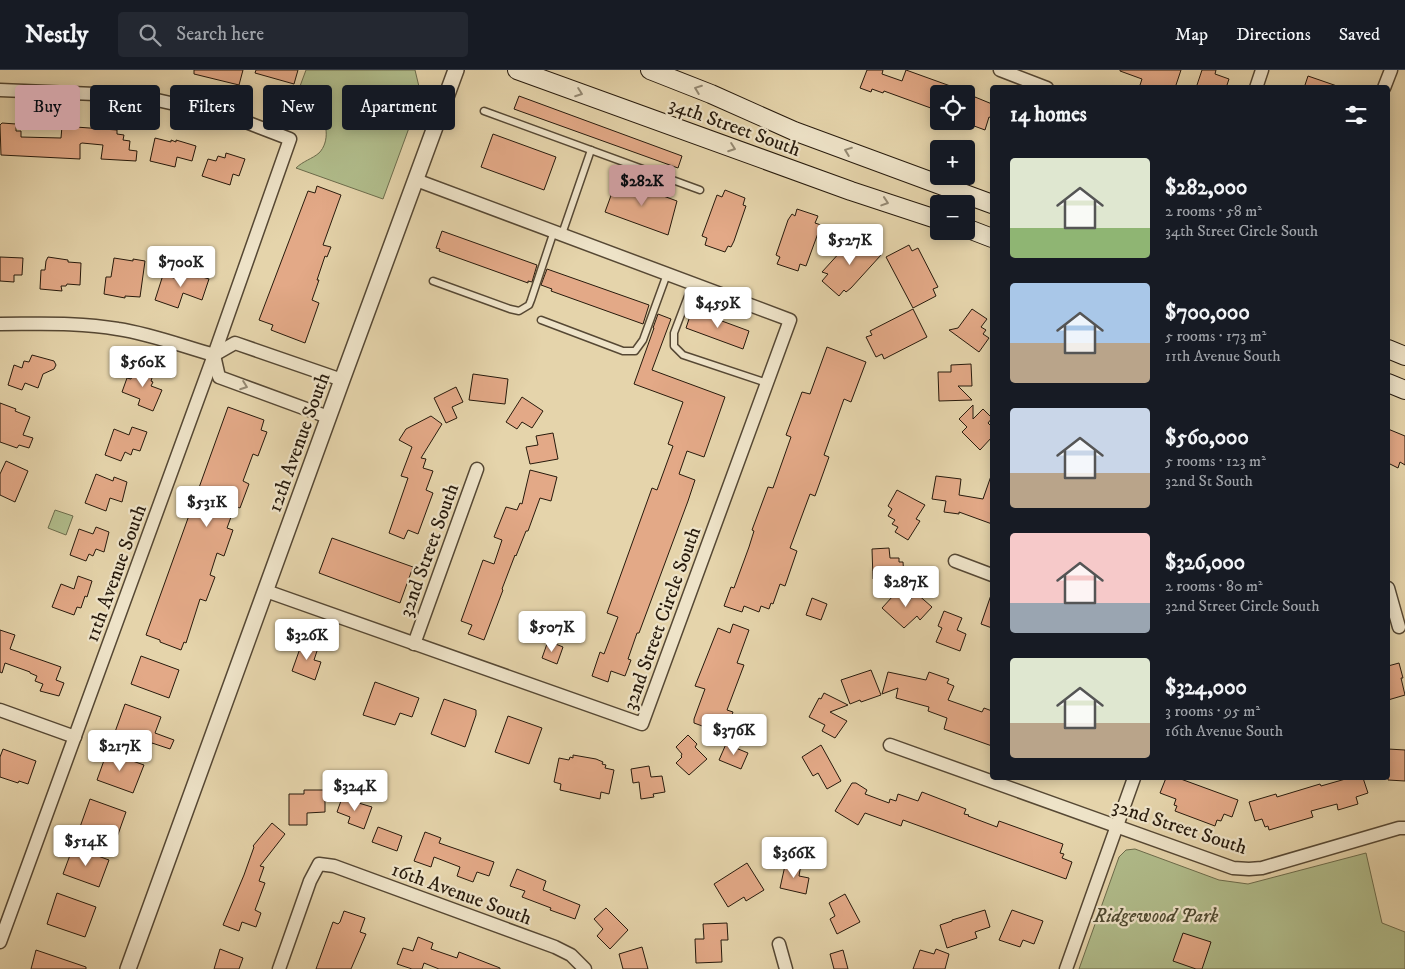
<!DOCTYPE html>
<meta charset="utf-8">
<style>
:root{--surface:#171b24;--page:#242831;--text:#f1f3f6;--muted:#9ea1a6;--line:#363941;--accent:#c59692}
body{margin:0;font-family:"IM FELL DW Pica",serif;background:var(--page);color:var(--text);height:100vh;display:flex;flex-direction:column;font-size:19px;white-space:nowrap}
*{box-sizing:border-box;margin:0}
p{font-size:16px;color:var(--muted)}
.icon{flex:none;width:28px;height:28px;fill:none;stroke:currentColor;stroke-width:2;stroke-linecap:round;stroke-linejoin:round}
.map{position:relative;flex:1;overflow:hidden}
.details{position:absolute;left:990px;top:15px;width:400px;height:695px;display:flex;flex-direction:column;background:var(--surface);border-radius:5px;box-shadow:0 2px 12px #0003}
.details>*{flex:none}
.top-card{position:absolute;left:15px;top:15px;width:475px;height:45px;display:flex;gap:10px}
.buttons{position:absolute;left:930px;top:15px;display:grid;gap:10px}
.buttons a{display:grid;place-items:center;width:45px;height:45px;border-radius:5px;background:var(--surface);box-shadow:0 2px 12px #0003;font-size:25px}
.price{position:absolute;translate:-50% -42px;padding:0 11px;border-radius:5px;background:#fff;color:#222;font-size:16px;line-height:32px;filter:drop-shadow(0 1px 2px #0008)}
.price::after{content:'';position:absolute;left:50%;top:30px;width:15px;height:11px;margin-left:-8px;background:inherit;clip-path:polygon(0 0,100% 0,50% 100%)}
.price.active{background:var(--accent);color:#111}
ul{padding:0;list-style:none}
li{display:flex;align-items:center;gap:15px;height:125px;padding:0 20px}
li span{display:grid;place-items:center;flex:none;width:140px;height:100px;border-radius:5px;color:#555}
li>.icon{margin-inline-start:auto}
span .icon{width:60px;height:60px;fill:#fffc;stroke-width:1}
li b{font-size:21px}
h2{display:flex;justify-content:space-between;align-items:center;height:60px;padding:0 20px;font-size:21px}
.chip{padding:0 18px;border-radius:5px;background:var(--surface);box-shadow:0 2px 12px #0003;font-size:18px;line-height:45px}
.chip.active{background:var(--accent);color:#111}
header{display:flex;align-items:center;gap:30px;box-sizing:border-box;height:70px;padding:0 25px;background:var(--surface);border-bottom:1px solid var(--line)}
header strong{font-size:24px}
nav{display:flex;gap:28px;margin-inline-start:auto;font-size:18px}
.search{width:350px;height:45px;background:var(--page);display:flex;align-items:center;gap:12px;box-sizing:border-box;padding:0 18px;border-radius:5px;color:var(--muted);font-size:19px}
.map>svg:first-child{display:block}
</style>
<header>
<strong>Nestly</strong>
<div class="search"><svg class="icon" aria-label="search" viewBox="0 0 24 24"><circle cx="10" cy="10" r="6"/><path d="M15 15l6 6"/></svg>Search here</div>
<nav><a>Map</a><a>Directions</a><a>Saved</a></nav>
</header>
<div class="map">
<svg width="1405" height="899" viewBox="0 0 1405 899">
<rect width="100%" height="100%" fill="#e5d4ab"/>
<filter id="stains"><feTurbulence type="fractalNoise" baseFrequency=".004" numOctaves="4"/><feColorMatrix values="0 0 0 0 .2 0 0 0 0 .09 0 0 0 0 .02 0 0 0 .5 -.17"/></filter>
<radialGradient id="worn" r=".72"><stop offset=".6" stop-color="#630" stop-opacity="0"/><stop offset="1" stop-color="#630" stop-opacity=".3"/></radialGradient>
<g fill="#b1bd8c" stroke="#6c6c4c">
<path d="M306,0H415L421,25L383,129L296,98C303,91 312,89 319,83C330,72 328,50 316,41C310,36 301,36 293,35Z"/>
<polygon points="55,440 73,446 66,465 48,458"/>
<polygon points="1135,779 1219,810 1248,814 1366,783 1382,853 1405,862 1405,899 1079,899 1119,787 1126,780"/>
</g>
<g fill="#e3a987" stroke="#271a0c">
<polygon points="194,0 243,0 239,15 194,4"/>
<polygon points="256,0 298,0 294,14 255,3"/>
<polygon points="867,0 883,0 882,4 902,11 906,0 967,22 967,24 939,24 939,41 884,21 883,23 872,19 871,22 860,18"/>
<polygon points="1120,0 1181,0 1175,18 1139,18 1142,9 1120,1"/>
<polygon points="1202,0 1216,0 1215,4 1229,9 1226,18 1196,18"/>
<polygon points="1308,6 1337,16 1337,18 1304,18"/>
<polygon points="519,26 682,86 678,98 514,39"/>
<polygon points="975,27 992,34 992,48 989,47 985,60 966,53"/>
<polygon points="2,53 16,54 16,61 21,61 21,67 61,68 62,56 117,60 117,64 124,65 123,70 130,71 129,80 137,81 136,91 101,89 103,75 82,73 80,74 80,89 1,85 0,55"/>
<polygon points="493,64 556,87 544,120 481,97"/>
<polygon points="155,68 171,72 171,70 176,72 176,70 196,76 192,91 177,87 175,97 150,91"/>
<polygon points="226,83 245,89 239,106 233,104 230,115 202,106 208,89 216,91 218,86 225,88"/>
<polygon points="617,109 677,131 668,165 605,142"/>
<polygon points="317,116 341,125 323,175 331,177 327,187 325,186 317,210 319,210 312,230 319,233 305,273 271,260 273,255 259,250 308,121 315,123"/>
<polygon points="725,120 745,128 743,135 746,136 734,171 731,177 728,176 725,182 705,175 707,168 702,166 717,125 722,127"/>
<polygon points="797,139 818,146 815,153 821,155 806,196 800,194 798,201 777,194 780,187 776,185 788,150 792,144 795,146"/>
<polygon points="442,161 537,195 532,212 528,211 528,213 439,181 440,179 436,178"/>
<polygon points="861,167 881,185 851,218 846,222 844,220 839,226 822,211 828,204 822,202 852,169 856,173"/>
<polygon points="909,175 912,181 918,178 938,217 933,219 936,226 913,238 886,187"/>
<polygon points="0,187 23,188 22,205 14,205 14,212 0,211"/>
<polygon points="48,187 68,190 68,192 81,193 80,215 67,214 66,216 61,216 62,221 40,219 41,200 45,200 46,191"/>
<polygon points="114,188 133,191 133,189 145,191 140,227 125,226 125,228 104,224 106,207 111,207"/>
<polygon points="176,199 209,209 202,230 183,223 178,238 155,230 163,205 174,208"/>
<polygon points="547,199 649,235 643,254 551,221 552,219 541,215"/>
<polygon points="913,239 927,267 884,289 882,284 876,287 866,267 872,265 870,261"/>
<polygon points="972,239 987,249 981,257 986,260 983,264 989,268 979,282 949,260 958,258"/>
<polygon points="692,240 749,261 743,279 686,258"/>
<polygon points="658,244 671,249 652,300 725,327 704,387 687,381 679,404 695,410 688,431 639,563 637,563 628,589 631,590 625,606 611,601 608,612 592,606 600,582 604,584 618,547 607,543 652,418 657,420 673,376 668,374 683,332 634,314 654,258 653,258"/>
<polygon points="827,277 866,292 851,332 844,329 824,385 829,387 815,426 810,424 790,478 797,481 785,516 780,514 773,534 771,533 769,539 761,536 759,542 744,536 742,542 724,536 731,517 734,518 749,477 754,461 752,460 768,417 773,418 791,367 786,365 802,322 810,324"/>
<polygon points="32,285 54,291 56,295 54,299 43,304 38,318 25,313 22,320 8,315 14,295 22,298 24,291 29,292"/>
<polygon points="971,294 972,316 958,316 972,330 939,331 938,302 951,302 951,295"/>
<polygon points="136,296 154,302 151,311 153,312 151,316 162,320 153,341 138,335 140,329 122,322 127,308 131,309"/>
<polygon points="473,304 508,309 505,334 469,330"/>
<polygon points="456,317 463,332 452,337 457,348 446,353 434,328"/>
<polygon points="522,327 543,341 532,358 522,352 517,359 506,352"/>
<polygon points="0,333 16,339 15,341 30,347 23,365 33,368 29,378 19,375 17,378 0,372"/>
<polygon points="973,335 973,349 983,339 992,348 988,353 992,357 992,367 980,380 962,362 967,357 959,349"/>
<polygon points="228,337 264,350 261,360 267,362 258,386 253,384 243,411 249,414 240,438 235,436 227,458 233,460 224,486 217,483 210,505 215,507 206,531 200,529 186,573 184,572 181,580 160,572 160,570 146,565"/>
<polygon points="431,346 442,354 421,388 426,389 423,398 433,401 426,420 433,423 418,464 408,460 404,469 389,463 408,408 401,406 412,377 399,370 406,359"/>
<polygon points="132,357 147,362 140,381 133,379 131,385 125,382 121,391 105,385 114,359 129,365"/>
<polygon points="1388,359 1405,366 1405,395 1400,392 1398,398 1388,393"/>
<polygon points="553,363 558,389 530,394 526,377 538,375 536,366"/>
<polygon points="6,391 28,401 15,432 0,425 0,404"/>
<polygon points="530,400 557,407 551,431 540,428 528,461 526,461 516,486 515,485 502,519 503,520 484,570 468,564 472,555 461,551 483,490 494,494 502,470 494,467 506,437 517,440 520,433 522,434"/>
<polygon points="96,404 113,411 114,407 127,412 122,432 110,428 106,441 85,433"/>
<polygon points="936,406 961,409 959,425 983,429 991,406 992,406 992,454 959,442 959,444 944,442 946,431 932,429"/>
<polygon points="897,420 925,435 916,449 920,451 908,470 895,462 898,457 892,454 895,450 888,446 892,439 888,436"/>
<polygon points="96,457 109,462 104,482 96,479 93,486 89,484 86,491 70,485 79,459 93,464"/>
<polygon points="332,468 413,497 400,533 319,503"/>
<polygon points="889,478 890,488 899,488 899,492 903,492 904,507 873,509 872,479"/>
<polygon points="78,506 92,511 87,527 85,526 81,538 77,537 74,545 52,537 61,514 74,519"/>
<polygon points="904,514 905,536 916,523 932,537 920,550 917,546 904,558 882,538"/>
<polygon points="991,525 992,525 992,558 981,554"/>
<polygon points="812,528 827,534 821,550 806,545"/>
<polygon points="944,541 962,548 957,560 966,564 960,581 936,572 942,558 938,556"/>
<polygon points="733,554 749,560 737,593 744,595 727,640 733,642 726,660 707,653 705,657 694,653 694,649 705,619 695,616 718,558 730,563"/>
<polygon points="0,560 15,565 10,579 61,597 56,610 64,613 59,626 40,621 43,614 35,611 37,606 30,603 30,602 5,593 2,603 0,602"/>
<polygon points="303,570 319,575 314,590 321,592 315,610 292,601"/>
<polygon points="548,571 563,577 557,594 542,588"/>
<polygon points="141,586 179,600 169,628 131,614"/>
<polygon points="1399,593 1403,608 1401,608 1405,625 1388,630 1388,596"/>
<polygon points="871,600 881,625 861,632 860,630 850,634 841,610"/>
<polygon points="888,602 926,610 929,602 949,609 947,613 954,616 948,630 982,642 984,638 992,641 992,676 944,659 947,648 928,641 929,637 896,628 898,618 882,624"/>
<polygon points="375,612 419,628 412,647 400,643 395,655 363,645"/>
<polygon points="824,623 848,635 830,642 847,651 835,668 822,661 825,655 809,647 819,628 821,629"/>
<polygon points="444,629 476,640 476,645 465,677 431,664"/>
<polygon points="125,634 161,647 155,663 174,670 170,679 152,673 151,675 115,662"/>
<polygon points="508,646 542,658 529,694 495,682"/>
<polygon points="688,665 697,674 695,677 707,689 689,705 676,693 682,687 681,686 682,684 676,677"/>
<polygon points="726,674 748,683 741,699 719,690"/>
<polygon points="821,675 841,711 827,719 818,703 813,706 802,687"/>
<polygon points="3,679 36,691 28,714 19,711 18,713 0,707 0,687"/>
<polygon points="1388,679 1405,680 1405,711 1388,710"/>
<polygon points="107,682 144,695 133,723 97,710"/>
<polygon points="573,685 596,689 603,692 602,694 606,695 605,698 614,700 609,724 601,722 600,729 560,720 561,714 554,712 559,688 569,690 570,687 573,688"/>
<polygon points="649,696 651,707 662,706 665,722 653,724 654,727 641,729 639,712 633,713 631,699"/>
<polygon points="1166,708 1178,708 1238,730 1232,747 1224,744 1221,751 1217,750 1215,756 1175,741 1177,736 1174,735 1176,729 1160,723"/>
<polygon points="1349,708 1363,708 1368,723 1356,727 1358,734 1338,740 1337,734 1311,741 1313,747 1269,760 1268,756 1265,757 1262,749 1255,751 1249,732 1276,724 1277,727 1320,714 1321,716"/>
<polygon points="852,713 856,713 867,720 865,724 889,733 890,729 896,731 898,724 918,731 922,722 966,739 964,744 969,745 968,746 997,757 999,751 1063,774 1060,783 1064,784 1062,788 1072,792 1066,809 903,750 901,756 865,743 858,755 835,741"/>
<polygon points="304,720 325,720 325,742 307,743 307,755 289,755 289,724 304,724"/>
<polygon points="342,728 372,737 364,759 348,753 350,747 337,742"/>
<polygon points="90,729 126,742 116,770 80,757"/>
<polygon points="272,753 285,764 260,796 264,797 259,811 265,813 255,840 261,843 256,857 242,852 239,861 223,855 244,805 254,777 253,776"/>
<polygon points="378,757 402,766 397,781 372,772"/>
<polygon points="425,762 441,768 439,773 494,792 489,806 477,802 473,812 457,806 460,797 434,787 431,797 414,791"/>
<polygon points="73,777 109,790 99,817 63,804"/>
<polygon points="786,791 801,794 799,806 809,808 806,824 780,818"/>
<polygon points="747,793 764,820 746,831 744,827 728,837 714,814"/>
<polygon points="517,799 546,811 543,820 580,835 575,849 550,840 551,838 522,827 525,821 510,816"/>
<polygon points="57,823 96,837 85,867 47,854"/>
<polygon points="845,824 860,852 837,864 830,849 835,846 829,833"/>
<polygon points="606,838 628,860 610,879 597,866 603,859 594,849"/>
<polygon points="985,840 990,857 975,862 977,868 947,878 940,855 952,851 952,850"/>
<polygon points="1012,840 1043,851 1034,874 1023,870 1020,877 999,870"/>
<polygon points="344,841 365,848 360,862 366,864 351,899 316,899 333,852 338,854 340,852"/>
<polygon points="727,853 728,870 721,870 722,892 696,893 695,869 704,869 703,854"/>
<polygon points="1183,863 1211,872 1202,899 1196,899 1173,891"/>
<polygon points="418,867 433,873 431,879 457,888 459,882 500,898 500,899 439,899 424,893 422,899 412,899 397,894 403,878 413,881"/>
<polygon points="642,877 648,899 623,899 619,884"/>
<polygon points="220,879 243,888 239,899 214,899"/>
<polygon points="936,879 949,884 945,899 913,899 920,880 934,884"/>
<polygon points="36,880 86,897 86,899 31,899"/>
<polygon points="843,880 848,899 834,899 830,884"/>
</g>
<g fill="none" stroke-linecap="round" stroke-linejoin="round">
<defs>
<g id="service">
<polyline points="484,41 700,120"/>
<polyline points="562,164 591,80"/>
<polyline points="433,211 510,239 519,241 529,235 531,230 554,161"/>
<polyline points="693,213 674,263 674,276 683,285 767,313"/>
<polyline points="541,250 623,281 635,281 643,270 667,204"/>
</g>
<g id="minor">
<polyline points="1000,0 1047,18"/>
<polyline points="1256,18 1262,0"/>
<polyline points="1384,18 1391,0"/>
<polyline points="0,20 95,24 148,28 233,47 290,69 214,285 0,872"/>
<path d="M0,254C39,254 79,252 118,259C151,264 182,276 214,285L235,273L342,310"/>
<polyline points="214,285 219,307 328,347"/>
<polyline points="955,491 992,505"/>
<polyline points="1388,518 1399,557"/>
<polyline points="266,521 642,654 790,250 416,110"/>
<polyline points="414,574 477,399"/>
<polyline points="0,640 75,667"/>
<polyline points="890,675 1233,798 1249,799 1262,798 1399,758 1405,758"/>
<polyline points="779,874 786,899"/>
<polyline points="279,899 310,811 319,794 334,796 555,877 571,885 585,899"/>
<polyline points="1066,899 1134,708"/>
</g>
<polyline id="tertiary" points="128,899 342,310 456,0"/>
<g id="secondary">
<polyline points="517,0 851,121 939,150"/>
<polyline points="650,0 711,24 794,61 992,134"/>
<polyline points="966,158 992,168"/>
<polyline points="1388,279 1405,286"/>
<polyline points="1388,313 1405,320"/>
</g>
</defs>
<use href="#service" stroke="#564834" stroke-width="9"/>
<use href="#minor" stroke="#564834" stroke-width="15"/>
<use href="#tertiary" stroke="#564834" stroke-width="18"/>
<use href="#secondary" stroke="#271a0c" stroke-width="20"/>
<use href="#service" stroke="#eee3c8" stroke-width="6"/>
<use href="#minor" stroke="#eee3c8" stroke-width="12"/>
<use href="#tertiary" stroke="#eee3c8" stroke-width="15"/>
<use href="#secondary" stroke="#eee3c8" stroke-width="18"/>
</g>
<defs><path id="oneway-chevron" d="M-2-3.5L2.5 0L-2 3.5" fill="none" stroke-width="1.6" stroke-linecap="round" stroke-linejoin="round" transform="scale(1.25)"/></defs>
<g stroke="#948973">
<use href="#oneway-chevron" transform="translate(698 19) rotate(-159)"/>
<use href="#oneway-chevron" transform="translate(579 23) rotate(20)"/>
<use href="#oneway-chevron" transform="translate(732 78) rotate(20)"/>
<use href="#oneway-chevron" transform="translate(848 81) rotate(-159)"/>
<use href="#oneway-chevron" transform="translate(885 132) rotate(18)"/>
<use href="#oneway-chevron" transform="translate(244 316) rotate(20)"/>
</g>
<g text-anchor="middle" stroke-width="4.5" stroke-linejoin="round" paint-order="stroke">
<g font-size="20" fill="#271a0c" stroke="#eee3c8">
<text transform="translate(735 56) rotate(20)" y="7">34th Street South</text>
<text transform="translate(298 372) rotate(-70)" y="7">12th Avenue South</text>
<text transform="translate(428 480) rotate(-70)" y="7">32nd Street South</text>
<text transform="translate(115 503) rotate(-70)" y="7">11th Avenue South</text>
<text transform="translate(661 548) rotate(-70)" y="7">32nd Street Circle South</text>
<text transform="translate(1180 756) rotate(18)" y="7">32nd Street South</text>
<text transform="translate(462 823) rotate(20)" y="7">16th Avenue South</text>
</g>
<g font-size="20" font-style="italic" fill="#504b32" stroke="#eee3c8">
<text x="1156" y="852">Ridgewood Park</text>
</g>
</g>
<rect width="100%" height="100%" filter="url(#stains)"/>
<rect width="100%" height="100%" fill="url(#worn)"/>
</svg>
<div class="buttons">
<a><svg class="icon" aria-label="locate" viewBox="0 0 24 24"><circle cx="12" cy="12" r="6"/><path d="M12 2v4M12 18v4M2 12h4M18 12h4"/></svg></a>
<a>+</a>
<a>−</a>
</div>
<b class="price active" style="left:642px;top:137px">$282K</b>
<b class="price" style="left:850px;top:196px">$527K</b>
<b class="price" style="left:181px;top:218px">$700K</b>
<b class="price" style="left:718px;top:259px">$459K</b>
<b class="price" style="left:143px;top:318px">$560K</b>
<b class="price" style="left:207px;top:458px">$531K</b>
<b class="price" style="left:906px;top:538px">$287K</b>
<b class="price" style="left:552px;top:583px">$507K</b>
<b class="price" style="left:307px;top:591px">$326K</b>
<b class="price" style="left:734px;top:686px">$376K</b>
<b class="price" style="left:120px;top:702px">$217K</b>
<b class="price" style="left:355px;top:742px">$324K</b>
<b class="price" style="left:86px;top:797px">$514K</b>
<b class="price" style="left:794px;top:809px">$366K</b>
<div class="top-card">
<a class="chip active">Buy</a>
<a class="chip">Rent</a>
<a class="chip">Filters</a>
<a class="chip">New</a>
<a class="chip">Apartment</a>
</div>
<section class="details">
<h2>14 homes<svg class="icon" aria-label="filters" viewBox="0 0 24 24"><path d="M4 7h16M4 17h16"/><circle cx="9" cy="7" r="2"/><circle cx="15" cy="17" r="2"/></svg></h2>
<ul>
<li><span style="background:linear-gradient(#dfe7d0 70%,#8fb573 0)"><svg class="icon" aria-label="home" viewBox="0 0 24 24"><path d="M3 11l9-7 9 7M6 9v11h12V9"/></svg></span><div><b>$282,000</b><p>2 rooms · 58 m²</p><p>34th Street Circle South</p></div></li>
<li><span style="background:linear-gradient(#a9c7e8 60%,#b9a48a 0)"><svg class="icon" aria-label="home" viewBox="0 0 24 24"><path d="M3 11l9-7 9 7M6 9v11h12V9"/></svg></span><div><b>$700,000</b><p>5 rooms · 173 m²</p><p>11th Avenue South</p></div></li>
<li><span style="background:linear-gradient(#c9d6e8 65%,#b9a48a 0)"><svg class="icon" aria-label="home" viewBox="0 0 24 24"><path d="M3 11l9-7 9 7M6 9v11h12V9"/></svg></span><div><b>$560,000</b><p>5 rooms · 123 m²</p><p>32nd St South</p></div></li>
<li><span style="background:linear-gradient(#f6c9c9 70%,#9aa5b1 0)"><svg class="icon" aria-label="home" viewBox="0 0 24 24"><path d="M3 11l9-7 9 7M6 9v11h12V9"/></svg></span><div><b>$326,000</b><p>2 rooms · 80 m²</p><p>32nd Street Circle South</p></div></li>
<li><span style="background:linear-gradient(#dfe7d0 65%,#b9a48a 0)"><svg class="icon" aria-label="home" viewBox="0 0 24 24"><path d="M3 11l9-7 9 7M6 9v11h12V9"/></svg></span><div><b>$324,000</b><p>3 rooms · 95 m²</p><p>16th Avenue South</p></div></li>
</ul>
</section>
</div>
